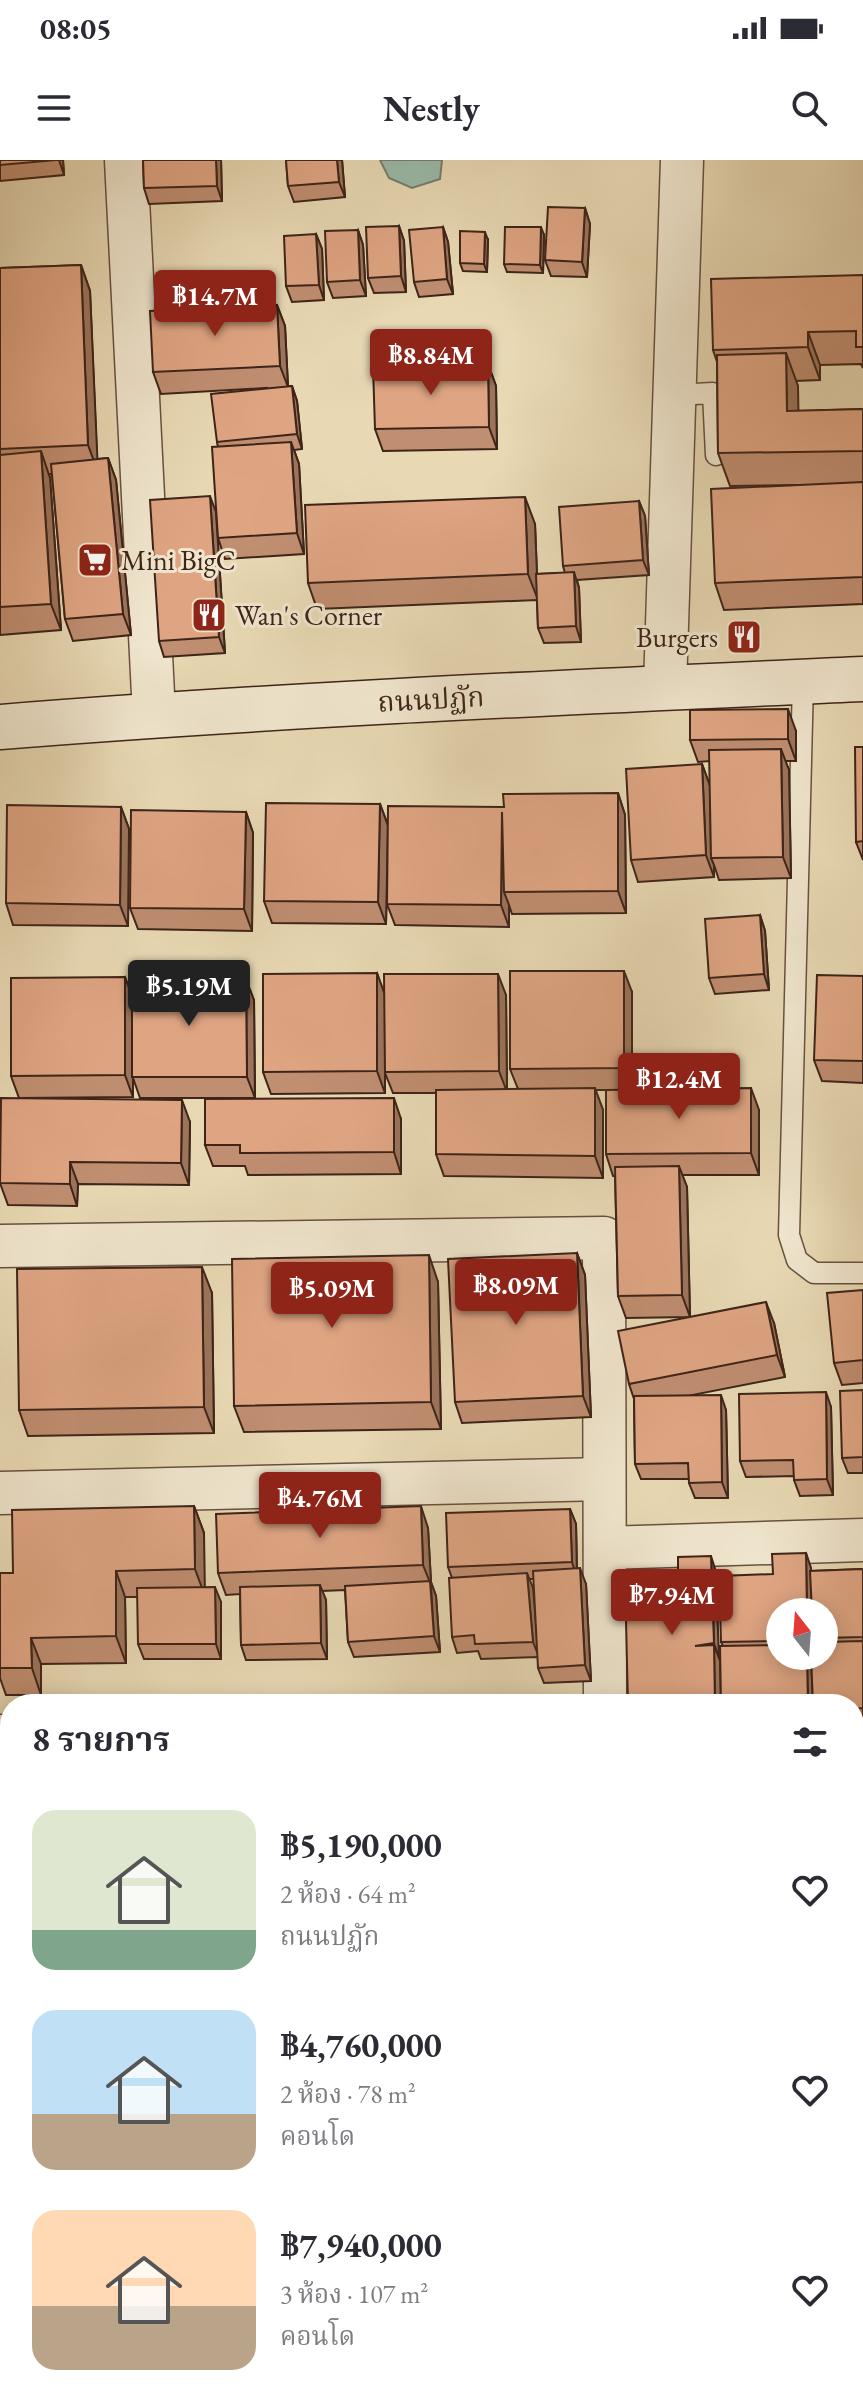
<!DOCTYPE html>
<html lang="th">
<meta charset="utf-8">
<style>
:root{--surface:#fff;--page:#f2f2f3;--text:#2b2b33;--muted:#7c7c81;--accent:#8f2418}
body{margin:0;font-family:"EB Garamond","Noto Serif Thai",serif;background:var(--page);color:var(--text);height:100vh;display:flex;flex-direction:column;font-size:30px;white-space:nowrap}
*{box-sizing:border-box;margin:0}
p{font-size:26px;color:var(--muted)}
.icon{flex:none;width:44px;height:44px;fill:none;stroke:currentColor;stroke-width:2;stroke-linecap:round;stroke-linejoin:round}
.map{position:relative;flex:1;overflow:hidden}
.drawer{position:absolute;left:0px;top:1534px;width:864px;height:712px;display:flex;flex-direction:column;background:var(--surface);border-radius:32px 32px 0 0;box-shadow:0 4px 20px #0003}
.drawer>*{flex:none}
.needle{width:52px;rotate:343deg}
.buttons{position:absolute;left:766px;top:1438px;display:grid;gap:16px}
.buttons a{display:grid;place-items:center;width:72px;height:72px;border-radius:50%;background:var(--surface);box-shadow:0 4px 20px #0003;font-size:40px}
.price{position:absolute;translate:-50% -68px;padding:0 18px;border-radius:8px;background:var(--accent);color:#fff;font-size:26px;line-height:52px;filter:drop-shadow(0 2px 4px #0008)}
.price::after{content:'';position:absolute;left:50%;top:48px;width:24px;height:18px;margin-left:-12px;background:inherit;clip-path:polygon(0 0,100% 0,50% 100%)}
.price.active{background:#222;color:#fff}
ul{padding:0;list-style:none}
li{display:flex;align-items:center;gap:24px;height:200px;padding:0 32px}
li span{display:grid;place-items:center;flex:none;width:224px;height:160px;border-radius:24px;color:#555}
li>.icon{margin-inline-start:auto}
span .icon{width:96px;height:96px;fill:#fffc;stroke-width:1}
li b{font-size:34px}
h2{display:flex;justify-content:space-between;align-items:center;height:96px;padding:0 32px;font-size:34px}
.status{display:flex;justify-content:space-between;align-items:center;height:56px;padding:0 40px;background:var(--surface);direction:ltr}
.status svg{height:22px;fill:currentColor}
header{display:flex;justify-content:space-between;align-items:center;height:104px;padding:0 32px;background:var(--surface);font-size:36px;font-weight:700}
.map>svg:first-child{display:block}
</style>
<div class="status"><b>08:05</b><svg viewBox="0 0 49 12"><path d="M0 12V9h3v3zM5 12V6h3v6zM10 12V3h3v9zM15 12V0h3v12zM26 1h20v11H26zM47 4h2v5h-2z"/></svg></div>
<header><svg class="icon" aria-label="menu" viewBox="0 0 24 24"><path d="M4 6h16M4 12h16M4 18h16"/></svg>Nestly<svg class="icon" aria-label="search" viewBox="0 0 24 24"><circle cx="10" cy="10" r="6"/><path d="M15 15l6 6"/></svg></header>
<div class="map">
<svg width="863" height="2246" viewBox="0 0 863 2246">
<rect width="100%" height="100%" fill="#e8d9b4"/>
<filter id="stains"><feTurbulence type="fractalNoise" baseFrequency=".0025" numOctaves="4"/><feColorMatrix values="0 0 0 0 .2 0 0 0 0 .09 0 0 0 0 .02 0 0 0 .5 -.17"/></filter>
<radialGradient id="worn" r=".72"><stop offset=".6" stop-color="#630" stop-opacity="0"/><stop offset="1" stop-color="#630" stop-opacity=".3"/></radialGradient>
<polygon fill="#98baa9" stroke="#747e6f" stroke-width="2" points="380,0 442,0 440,19 412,28 389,18"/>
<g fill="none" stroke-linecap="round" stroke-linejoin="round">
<defs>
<g id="lane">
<polyline points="674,235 713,233 716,295"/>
<polyline points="803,522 789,1075 797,1100 814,1113 863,1113"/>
</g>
<g id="street">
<polyline points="126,0 154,554"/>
<polyline points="665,527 682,0"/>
<polyline points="0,1086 604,1078 605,1544"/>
<polyline points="0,1333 604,1319"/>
<polyline points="605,1388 863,1380"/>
<polyline points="0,1576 10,1576"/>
<polyline points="854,1613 863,1613"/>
<polyline points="0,1822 10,1822"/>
<polyline points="854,1855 863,1855"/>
<polyline points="0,2057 10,2057"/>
<polyline points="267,2236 268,2246"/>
</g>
<path id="secondary" d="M0,567C287,544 575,532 863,519"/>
</defs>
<use href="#lane" stroke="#685140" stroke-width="23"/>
<use href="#street" stroke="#685140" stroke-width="45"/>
<use href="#secondary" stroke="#3e2419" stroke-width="47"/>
<use href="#lane" stroke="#f0e6ce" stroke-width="20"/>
<use href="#street" stroke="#f0e6ce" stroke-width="42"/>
<use href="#secondary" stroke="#f0e6ce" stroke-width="44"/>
</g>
<g fill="#c08e71" stroke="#3e2419" stroke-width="2" fill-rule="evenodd">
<polygon points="0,0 63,0 64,15 0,21"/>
<polygon points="143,0 221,0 222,41 149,44 144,28"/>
<polygon points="286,0 342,0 345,37 294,42 288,26"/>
<polygon points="585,48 590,64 587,117 551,116 545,100"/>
<polygon points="399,66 404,81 406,132 374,133 368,118"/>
<polygon points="443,67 448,82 453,134 419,137 414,122"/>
<polygon points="358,70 363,85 366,136 333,138 327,122"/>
<polygon points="316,74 322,89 324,140 292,142 286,126"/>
<polygon points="544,75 543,113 507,112 504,104"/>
<polygon points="488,80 487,112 463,111 460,103"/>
<polygon points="81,105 90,131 97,299 108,298 116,320 131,475 73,481 65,459 52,314 49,314 50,318 61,470 0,475 0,108"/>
<polygon points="863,115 863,208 861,204 820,205 820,220 795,221 798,226 798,251 863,249 863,444 724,450 715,423 795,325 730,326 718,293 717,202 713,190"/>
<polygon points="277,145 285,166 288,226 292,226 297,241 302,289 294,290 299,304 304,394 225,399 218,378 218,287 217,282 266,228 161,234 153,212"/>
<polygon points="488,204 496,226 497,289 383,291 375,269"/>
<polygon points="639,341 645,356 649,415 577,420 579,428 581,482 544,483 538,468 537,440 317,449 308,423 535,364 537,414 565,413 563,406"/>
<polygon points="216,352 225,493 164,497 159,481"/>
<polygon points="796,571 796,601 785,601 789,610 791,718 719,720 714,705 714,717 638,722 631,700 702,604 710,626 710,601 698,602 690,580"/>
<polygon points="863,587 863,700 856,682"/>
<polygon points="618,633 625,655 626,753 512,754 509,745 509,767 395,765 387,744 387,723 386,764 272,763 264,741 380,644 388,665 504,647"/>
<polygon points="121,647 129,669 128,766 13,765 6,743"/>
<polygon points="246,652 253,673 252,771 138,769 130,748"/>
<polygon points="760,755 765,771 769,830 715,834 709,818"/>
<polygon points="377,813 384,834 506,835 507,929 518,929 510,909 632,832 632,929 759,950 759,1015 682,1015 687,1027 690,1157 626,1158 618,1136 615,1016 613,1016 606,994 606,930 595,930 603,950 603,1018 444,1016 436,994 436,933 393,933 385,913 385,933 271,934 263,912"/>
<polygon points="863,816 863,923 822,921 814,900"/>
<polygon points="125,817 132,837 254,840 255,938 140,938 133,918 133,937 19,938 11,916"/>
<polygon points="401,959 401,1014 248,1015 245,1006 213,1006 205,985"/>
<polygon points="190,962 189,1025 78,1024 77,1046 8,1045 0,1023"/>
<polygon points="577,1093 585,1115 591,1257 462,1263 455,1242"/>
<polygon points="438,1122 441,1269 244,1272 234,1246"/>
<polygon points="863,1130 863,1223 842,1225 834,1203"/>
<polygon points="212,1133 214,1273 28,1276 19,1250"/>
<polygon points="774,1163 785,1217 692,1235 726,1250 728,1338 695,1338 689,1323 689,1319 641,1319 635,1304 634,1239 629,1224"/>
<polygon points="863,1230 863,1313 848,1313 842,1298"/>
<polygon points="831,1247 833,1335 800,1336 794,1320 794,1316 746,1317 740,1301"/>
<polygon points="194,1346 204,1373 204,1427 221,1442 221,1499 144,1499 138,1484 138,1437 125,1437 126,1503 41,1504 41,1535 6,1535 0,1518 0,1508 13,1413"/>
<path d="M570,1349L576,1364L577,1408L586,1424L591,1521L544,1523L538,1508V1497L481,1499L478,1491L457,1493L452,1477V1418L448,1407ZM529,1419H534L536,1467L533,1428Z"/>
<polygon points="428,1368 431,1422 436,1436 440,1492 354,1497 348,1482 345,1430 322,1431 326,1440 327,1499 246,1500 241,1485 240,1434 226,1435 218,1413"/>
<path d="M806,1393L811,1411L863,1409V1564H854V1544L723,1486L721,1482L773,1414ZM780,1452H824V1496H780Z"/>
<polygon points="854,1658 863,1658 863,1804 855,1804 855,1829"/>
</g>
<g fill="#9c745c" stroke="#3e2419" stroke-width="2">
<polygon points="59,0 63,0 64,15"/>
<polygon points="216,0 221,0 222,41 217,26"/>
<polygon points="337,0 342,0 345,37 339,22"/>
<polygon points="585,48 590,64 587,117 582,102"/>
<polygon points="399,66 404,81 406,132 401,116"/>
<polygon points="443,67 448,82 453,134 447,119"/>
<polygon points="541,67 544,75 543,113 540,105"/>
<polygon points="358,70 363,85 366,136 360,120"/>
<polygon points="485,72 488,80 487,112 484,104"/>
<polygon points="316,74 322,89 324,140 319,125"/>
<polygon points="81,105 90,131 98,312 88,285"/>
<polygon points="277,145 285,166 288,227 280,206"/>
<polygon points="808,172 820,205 820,220 808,187"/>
<polygon points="786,193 798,226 799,284 787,251"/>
<polygon points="488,204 496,226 497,289 489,267"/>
<polygon points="292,226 297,241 302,289 297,274"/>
<polygon points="291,282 299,304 304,394 297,373"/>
<polygon points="41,291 50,318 61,470 51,444"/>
<polygon points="108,298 116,320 131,475 123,454"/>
<polygon points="210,336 216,352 225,493 219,477"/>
<polygon points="525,337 535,364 538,440 528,414"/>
<polygon points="639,341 645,356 649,415 643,400"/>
<polygon points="574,412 579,428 581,482 576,466"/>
<polygon points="788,549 796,571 796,601 788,579"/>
<polygon points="781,589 789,610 791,718 783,697"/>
<polygon points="702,604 710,626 711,698 714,705 714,717 706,695"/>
<polygon points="618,633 625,655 626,753 618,731"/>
<polygon points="380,644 388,666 386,764 378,742"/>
<polygon points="121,647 129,669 128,766 120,745"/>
<polygon points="246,652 253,673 252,771 244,749"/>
<polygon points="502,652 504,732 509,745 509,767 501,745"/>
<polygon points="760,755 765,771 769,830 764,814"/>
<polygon points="624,811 632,832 632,929 624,908"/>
<polygon points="377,813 385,835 385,933 377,911"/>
<polygon points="498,814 506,835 507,932 499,911"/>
<polygon points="125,817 133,839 133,937 125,915"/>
<polygon points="246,819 254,840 255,938 247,917"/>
<polygon points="595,928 603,950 603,1018 595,996"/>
<polygon points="751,928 759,950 759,1015 751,993"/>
<polygon points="394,938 401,959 401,1014 394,992"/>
<polygon points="182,940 190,962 189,1025 181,1003"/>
<polygon points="70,1002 78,1024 77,1046 70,1024"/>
<polygon points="679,1006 687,1027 690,1157 682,1135"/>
<polygon points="577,1093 585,1115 591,1257 583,1236"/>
<polygon points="429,1095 438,1122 441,1269 431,1242"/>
<polygon points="202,1107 212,1133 214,1273 204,1247"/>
<polygon points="766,1142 774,1163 785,1217 777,1195"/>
<polygon points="826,1232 831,1247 833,1335 827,1319"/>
<polygon points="721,1235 726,1250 728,1338 722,1322"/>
<polygon points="194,1346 204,1373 205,1436 195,1409"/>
<polygon points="421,1346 428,1368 431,1422 436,1436 440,1492 434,1476 431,1425 423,1405"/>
<polygon points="570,1349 576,1364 577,1418 572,1402"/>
<polygon points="806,1393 811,1408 812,1452 807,1452"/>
<polygon points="711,1396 716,1412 719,1499 714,1483"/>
<polygon points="580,1408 586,1424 591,1521 585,1505"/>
<polygon points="116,1411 125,1437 126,1503 116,1476"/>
<polygon points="527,1413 533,1428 539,1497 533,1482"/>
<polygon points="320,1425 326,1440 327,1499 321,1483"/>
<polygon points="215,1427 221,1442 221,1499 216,1484"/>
<polygon points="31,1478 41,1504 41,1535 32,1508"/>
<polygon points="714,1485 720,1501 721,1544 715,1544"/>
<polygon points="807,1496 811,1496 813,1544 808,1544"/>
<polygon points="854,1801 855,1804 855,1829 854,1827"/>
<polygon points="229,2236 233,2236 237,2246 230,2246"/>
</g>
<g fill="#dfa583" stroke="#3e2419" stroke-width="2">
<polygon points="0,0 56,0 0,5"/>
<polygon points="143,0 216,0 217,26 144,28"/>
<polygon points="286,0 337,0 339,22 288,26"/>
<polygon points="548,47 585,48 582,102 545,100"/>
<polygon points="399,66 401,116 368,118 366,67"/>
<polygon points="443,67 447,119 414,122 409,70"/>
<polygon points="505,67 541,67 540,105 504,104"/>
<polygon points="358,70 360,120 327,122 325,71"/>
<polygon points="460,71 485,72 484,104 460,103"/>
<polygon points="316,74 319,125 286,126 284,76"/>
<polygon points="81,105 88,285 0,289 0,108"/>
<polygon points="863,115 863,187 856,187 856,171 808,172 808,187 713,190 711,119"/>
<polygon points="277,145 280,206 153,212 150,151"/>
<polygon points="786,193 787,251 863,249 863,291 718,293 717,195"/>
<polygon points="488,204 489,267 375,269 373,207"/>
<polygon points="292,226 297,274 217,282 211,234"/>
<polygon points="291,282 297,373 218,378 212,287"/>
<polygon points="41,291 51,444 0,447 0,295"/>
<polygon points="108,298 123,454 65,459 51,304"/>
<polygon points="863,322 863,417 715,423 711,329"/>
<polygon points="210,336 219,477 159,481 150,340"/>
<polygon points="525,337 528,414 308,423 305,345"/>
<polygon points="639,341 643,400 563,406 559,347"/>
<polygon points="574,412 576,466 538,468 536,414"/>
<polygon points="788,549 788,579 690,580 690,550"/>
<polygon points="855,587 863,587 863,681 856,682"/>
<polygon points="781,589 783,697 711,698 709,590"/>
<polygon points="702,604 706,695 631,700 626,609"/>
<polygon points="618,633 618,731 504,732 502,652 501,745 387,744 388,646 504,647 503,634"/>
<polygon points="266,643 380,644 378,742 264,741"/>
<polygon points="7,645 121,647 120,745 6,743"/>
<polygon points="131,650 246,652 244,749 130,748"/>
<polygon points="760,755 764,814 709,818 705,759"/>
<polygon points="510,811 624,811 624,908 510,909"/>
<polygon points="377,813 377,911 263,912 263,814"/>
<polygon points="384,814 498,814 499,911 385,912"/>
<polygon points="817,815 863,816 863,901 814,900"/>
<polygon points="125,817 125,915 11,916 11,818"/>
<polygon points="132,819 246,819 247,917 132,917"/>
<polygon points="595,928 595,996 436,994 436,930"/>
<polygon points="751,928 751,993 606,994 606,930"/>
<polygon points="1,938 182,940 181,1003 70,1002 70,1024 0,1023"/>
<polygon points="394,938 394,992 240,993 240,985 205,985 205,939"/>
<polygon points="679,1006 682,1135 618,1136 615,1007"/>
<polygon points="577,1093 583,1236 455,1242 448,1099"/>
<polygon points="429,1095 431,1242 234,1246 232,1099"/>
<polygon points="202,1107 204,1247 19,1250 17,1109"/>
<polygon points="863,1130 863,1200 834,1203 827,1133"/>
<polygon points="766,1142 777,1195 629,1224 618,1171"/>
<polygon points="863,1230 863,1297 842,1298 840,1231"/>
<polygon points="826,1232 827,1319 794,1320 793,1300 740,1301 739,1234"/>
<polygon points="721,1235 722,1322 689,1323 688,1303 635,1304 634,1236"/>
<polygon points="194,1346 195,1409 116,1411 116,1476 31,1478 32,1508 0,1508 0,1413 13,1413 12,1350"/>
<polygon points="421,1346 423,1405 218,1413 216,1354"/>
<polygon points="570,1349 572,1402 448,1407 446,1353"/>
<polygon points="806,1393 807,1452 780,1452 780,1481 721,1482 719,1416 773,1414 772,1394"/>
<polygon points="711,1396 714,1483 695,1486 714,1485 715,1544 628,1544 625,1419 678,1418 678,1397"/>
<polygon points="580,1408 585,1505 538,1508 533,1411"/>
<polygon points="863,1409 863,1477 824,1478 824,1452 812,1452 810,1411"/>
<polygon points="527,1413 533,1482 475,1484 474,1475 452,1477 449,1418"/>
<polygon points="430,1421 434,1476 348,1482 345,1426"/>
<polygon points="320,1425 321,1483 241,1485 240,1427"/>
<polygon points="215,1427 216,1484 138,1484 137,1428"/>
<polygon points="863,1481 863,1548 854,1549 854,1544 813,1544 811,1496 824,1496 824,1482"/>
<polygon points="780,1485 780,1496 807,1496 808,1544 721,1544 720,1486"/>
<rect x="854" y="1658" width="9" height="64"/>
<rect x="854" y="1729" width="9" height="59"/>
<polygon points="138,2236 229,2236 230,2246 138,2246"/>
<polygon points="125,2243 125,2246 58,2246"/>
</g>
<defs>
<symbol id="supermarket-square" viewBox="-11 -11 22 22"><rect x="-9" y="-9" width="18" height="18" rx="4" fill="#8f2418" stroke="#f0e6ce"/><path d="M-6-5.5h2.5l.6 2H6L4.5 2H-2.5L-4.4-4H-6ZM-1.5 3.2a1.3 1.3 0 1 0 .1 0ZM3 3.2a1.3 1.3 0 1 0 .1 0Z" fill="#fff"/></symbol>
<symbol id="restaurant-square" viewBox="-11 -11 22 22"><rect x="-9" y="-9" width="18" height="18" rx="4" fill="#8f2418" stroke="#f0e6ce"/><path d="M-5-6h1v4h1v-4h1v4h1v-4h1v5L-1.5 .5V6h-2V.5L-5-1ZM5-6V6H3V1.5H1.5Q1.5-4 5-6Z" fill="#fff"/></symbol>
</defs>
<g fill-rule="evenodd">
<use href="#supermarket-square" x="75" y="380" width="40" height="40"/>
<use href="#restaurant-square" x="189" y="435" width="40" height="40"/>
<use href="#restaurant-square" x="724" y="457" width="40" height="40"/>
</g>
<g text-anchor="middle" stroke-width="6" stroke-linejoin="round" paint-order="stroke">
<g font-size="28" fill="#3e2419" stroke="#f0e6ce" text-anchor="start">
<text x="121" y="410">Mini BigC</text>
<text x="235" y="465">Wan's Corner</text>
<text x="718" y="487" text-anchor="end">Burgers</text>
</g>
<g font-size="28" fill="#3e2419" stroke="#f0e6ce">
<text transform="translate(431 539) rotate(-3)" y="10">ถนนปฏัก</text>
</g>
</g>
<rect width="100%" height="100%" filter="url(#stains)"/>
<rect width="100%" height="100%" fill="url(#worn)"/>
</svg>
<div class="buttons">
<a><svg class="needle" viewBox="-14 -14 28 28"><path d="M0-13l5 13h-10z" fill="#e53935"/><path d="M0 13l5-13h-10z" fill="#7c7c81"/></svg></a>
</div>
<b class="price" style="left:215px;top:178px">฿14.7M</b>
<b class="price" style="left:431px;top:237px">฿8.84M</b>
<b class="price active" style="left:189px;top:868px">฿5.19M</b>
<b class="price" style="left:679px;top:961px">฿12.4M</b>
<b class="price" style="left:516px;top:1167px">฿8.09M</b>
<b class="price" style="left:332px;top:1170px">฿5.09M</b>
<b class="price" style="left:320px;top:1380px">฿4.76M</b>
<b class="price" style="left:672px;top:1477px">฿7.94M</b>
<section class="drawer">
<h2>8 รายการ<svg class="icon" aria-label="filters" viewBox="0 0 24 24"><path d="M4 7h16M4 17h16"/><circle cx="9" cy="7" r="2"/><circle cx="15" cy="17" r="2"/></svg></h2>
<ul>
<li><span style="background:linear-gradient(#dfe7d0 75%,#7fa58c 0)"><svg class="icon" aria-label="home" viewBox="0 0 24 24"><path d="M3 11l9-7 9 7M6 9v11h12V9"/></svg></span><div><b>฿5,190,000</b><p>2 ห้อง · 64 m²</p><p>ถนนปฏัก</p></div><svg class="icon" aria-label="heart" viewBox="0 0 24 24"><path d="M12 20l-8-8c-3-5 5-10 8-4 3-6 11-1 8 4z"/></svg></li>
<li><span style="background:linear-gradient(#bfe0f5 65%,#b9a48a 0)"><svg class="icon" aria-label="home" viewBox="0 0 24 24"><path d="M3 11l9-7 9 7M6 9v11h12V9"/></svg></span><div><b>฿4,760,000</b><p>2 ห้อง · 78 m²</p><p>คอนโด</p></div><svg class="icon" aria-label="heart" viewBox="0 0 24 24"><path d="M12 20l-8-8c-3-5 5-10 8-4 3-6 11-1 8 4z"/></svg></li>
<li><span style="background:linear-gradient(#ffd9b3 60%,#b9a48a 0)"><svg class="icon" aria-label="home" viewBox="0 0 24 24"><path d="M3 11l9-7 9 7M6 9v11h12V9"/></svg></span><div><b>฿7,940,000</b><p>3 ห้อง · 107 m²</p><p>คอนโด</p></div><svg class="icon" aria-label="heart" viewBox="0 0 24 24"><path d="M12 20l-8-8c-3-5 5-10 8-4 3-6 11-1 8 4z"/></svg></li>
</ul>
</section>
</div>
